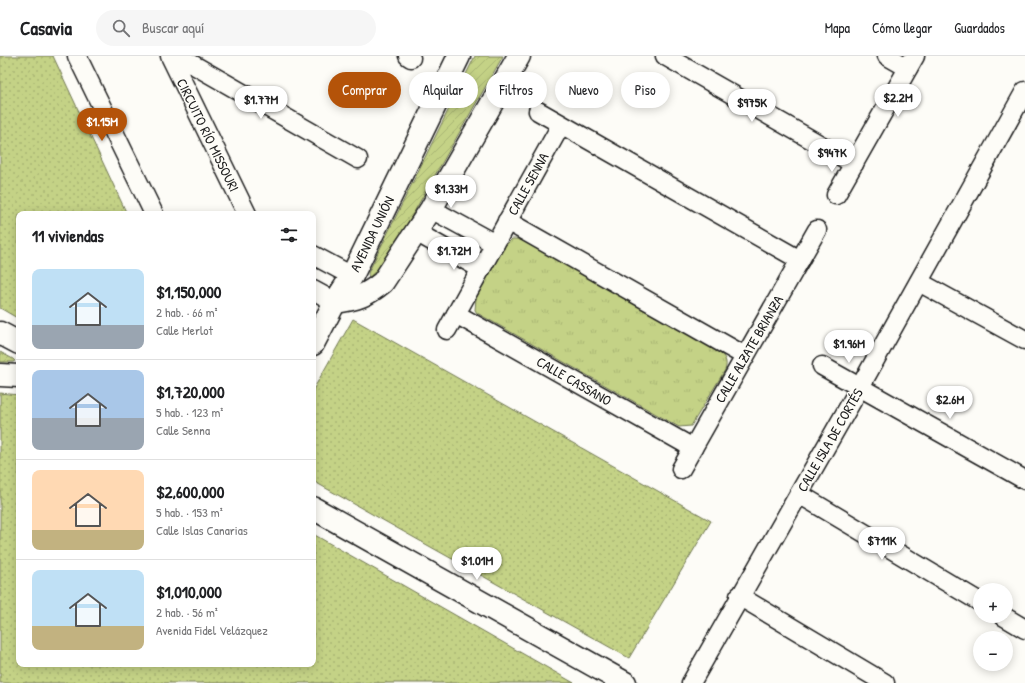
<!DOCTYPE html>
<html lang="es">
<meta charset="utf-8">
<style>
:root{--surface:#fff;--page:#f6f6f6;--text:#202124;--muted:#757577;--line:#e0e0e0;--accent:#b45309}
body{margin:0;font-family:"Patrick Hand",sans-serif;background:var(--page);color:var(--text);height:100vh;display:flex;flex-direction:column;font-size:15px;white-space:nowrap}
*{box-sizing:border-box;margin:0}
p{font-size:13px;color:var(--muted)}
.icon{flex:none;width:22px;height:22px;fill:none;stroke:currentColor;stroke-width:2;stroke-linecap:round;stroke-linejoin:round}
.map{position:relative;flex:1;overflow:hidden}
.sheet{position:absolute;left:16px;top:155px;width:300px;height:456px;display:flex;flex-direction:column;background:var(--surface);border-radius:8px;box-shadow:0 2px 10px #0003}
.sheet>*{flex:none}
.guide{position:absolute;left:328px;top:16px;width:380px;height:36px;display:flex;gap:8px}
.controls{position:absolute;left:973px;top:527px;display:grid;gap:8px}
.controls a{display:grid;place-items:center;width:40px;height:40px;border-radius:50%;background:var(--surface);box-shadow:0 2px 10px #0003;font-size:20px}
.price{position:absolute;translate:-50% -34px;padding:0 9px;border-radius:14px;background:#fff;color:#222;font-size:13px;line-height:26px;filter:drop-shadow(0 1px 2px #0008)}
.price::after{content:'';position:absolute;left:50%;top:24px;width:12px;height:9px;margin-left:-6px;background:inherit;clip-path:polygon(0 0,100% 0,50% 100%)}
.price.active{background:var(--accent);color:#fff}
ul{padding:0;list-style:none}
li{display:flex;align-items:center;gap:12px;height:100px;padding:0 16px}
li+li{border-top:1px solid var(--line)}
li span{display:grid;place-items:center;flex:none;width:112px;height:80px;border-radius:8px;color:#555}
li>.icon{margin-inline-start:auto}
span .icon{width:48px;height:48px;fill:#fffc;stroke-width:1}
li b{font-size:17px}
h2{display:flex;justify-content:space-between;align-items:center;height:48px;padding:0 16px;font-size:17px}
.chip{padding:0 14px;border-radius:18px;background:var(--surface);box-shadow:0 2px 10px #0003;font-size:14px;line-height:36px}
.chip.active{background:var(--accent);color:#fff}
header{display:flex;align-items:center;gap:24px;box-sizing:border-box;height:56px;padding:0 20px;background:var(--surface);border-bottom:1px solid var(--line)}
header strong{font-size:19px}
nav{display:flex;gap:22px;margin-inline-start:auto;font-size:14px}
.search{width:280px;height:36px;background:var(--page);display:flex;align-items:center;gap:10px;box-sizing:border-box;padding:0 14px;border-radius:22px;color:var(--muted);font-size:15px}
.map>svg:first-child{display:block}
</style>
<header>
<strong>Casavia</strong>
<div class="search"><svg class="icon" aria-label="search" viewBox="0 0 24 24"><circle cx="10" cy="10" r="6"/><path d="M15 15l6 6"/></svg>Buscar aquí</div>
<nav><a>Mapa</a><a>Cómo llegar</a><a>Guardados</a></nav>
</header>
<div class="map">
<svg width="1025" height="627" viewBox="0 0 1025 627">
<defs>
<pattern id="grass-dots" width="8" height="8" patternUnits="userSpaceOnUse"><rect width="8" height="8" fill="#c4d286"/><path d="M2 2h.1M6 6h.1" fill="none" stroke="#a8b473" stroke-width="1.8" stroke-linecap="round"/></pattern>
<pattern id="park-tufts" width="24" height="20" patternUnits="userSpaceOnUse"><rect width="24" height="20" fill="#c4d286"/><path d="M3 7l-1-3M5 7V3M7 7l1-3M15 17l-1-3M17 17v-4M19 17l1-3" fill="none" stroke="#a8b473"/></pattern>
<pattern id="garden-furrows" width="10" height="10" patternUnits="userSpaceOnUse"><rect width="10" height="10" fill="#c4d286"/><path d="M-1 1l2-2M0 10L10 0M9 11l2-2" fill="none" stroke="#a8b473"/></pattern>
</defs>
<rect width="100%" height="100%" fill="#fdfcf7"/>
<filter id="ink" filterUnits="userSpaceOnUse"><feTurbulence type="fractalNoise" baseFrequency=".025" numOctaves="2"/><feDisplacementMap in="SourceGraphic" scale="8" xChannelSelector="R" yChannelSelector="G"/><feConvolveMatrix kernelMatrix="1 2 1 2 8 2 1 2 1" color-interpolation-filters="sRGB"/></filter>
<g filter="url(#ink)">
<g fill="url(#grass-dots)" stroke="#707751">
<polygon points="0,0 53,0 127,158 19,158 19,263 0,252"/>
<polygon points="353,263 711,465 629,602 313,425 313,334"/>
<polygon points="0,337 19,339 19,608 313,608 313,478 574,627 0,627"/>
</g>
<path fill="url(#park-tufts)" stroke="#707751" d="M512,183H516L521,184L719,296C725,301 728,306 725,314L691,370L679,371L477,257L475,254L476,242L505,190Z"/>
<g fill="url(#garden-furrows)" stroke="#707751">
<path d="M475,0H503L377,221L372,223C369,221 367,219 369,215Z"/>
<polygon points="0,296 13,303 15,305 13,306 0,306"/>
</g>
<g fill="none" stroke-linecap="round" stroke-linejoin="round">
<defs>
<g id="minor">
<polyline points="77,0 154,158"/>
<polyline points="170,0 247,158"/>
<polyline points="178,0 358,103"/>
<polyline points="408,0 411,2"/>
<polyline points="665,0 854,108"/>
<polyline points="887,0 908,12"/>
<polyline points="538,55 800,204"/>
<polyline points="836,139 915,0"/>
<polyline points="431,153 495,188"/>
<polyline points="507,165 745,300"/>
<polyline points="416,176 481,213"/>
<polyline points="313,199 352,220"/>
<polyline points="919,226 1025,284"/>
<polyline points="313,234 335,246"/>
<polyline points="456,258 693,392"/>
<polyline points="447,274 561,69"/>
<polyline points="822,310 1025,424"/>
<polyline points="681,413 817,174"/>
<polyline points="799,438 980,546"/>
<polyline points="739,540 885,627"/>
<polyline points="1003,560 1025,573"/>
<polyline points="691,627 860,331 1025,35"/>
</g>
<g id="tertiary">
<path d="M335,246C357,243 366,240 383,226L431,153L519,0"/>
<polyline points="313,288 335,246 352,220 459,0"/>
<polyline points="313,452 625,627"/>
</g>
<g id="secondary">
<polyline points="0,277 19,287"/>
<polyline points="0,319 19,320"/>
</g>
</defs>
<use href="#minor" stroke="#1c1c1c" stroke-width="21"/>
<use href="#tertiary" stroke="#1c1c1c" stroke-width="25"/>
<use href="#secondary" stroke="#1c1c1c" stroke-width="25"/>
<use href="#minor" stroke="#fdfcf7" stroke-width="18"/>
<use href="#tertiary" stroke="#fdfcf7" stroke-width="22"/>
<use href="#secondary" stroke="#fdfcf7" stroke-width="22"/>
</g>
</g>
<g text-anchor="middle" stroke-width="3" stroke-linejoin="round" paint-order="stroke">
<g font-size="14" fill="#1c1c1c" stroke="#fdfcf7">
<text transform="translate(208 79) rotate(64)" y="5">CIRCUITO RÍO MISSOURI</text>
<text transform="translate(528 128) rotate(-61)" y="5">CALLE SENNA</text>
<text transform="translate(372 178) rotate(-64)" y="5">AVENIDA UNIÓN</text>
<text transform="translate(749 293) rotate(-60)" y="5">CALLE ALZATE BRIANZA</text>
<text transform="translate(574 325) rotate(30)" y="5">CALLE CASSANO</text>
<text transform="translate(830 384) rotate(-60)" y="5">CALLE ISLA DE CORTÉS</text>
</g>
</g>
</svg>
<div class="controls">
<a>+</a>
<a>−</a>
</div>
<b class="price" style="left:898px;top:62px">$2.2M</b>
<b class="price" style="left:261px;top:64px">$1.77M</b>
<b class="price" style="left:752px;top:67px">$975K</b>
<b class="price active" style="left:102px;top:86px">$1.15M</b>
<b class="price" style="left:832px;top:117px">$947K</b>
<b class="price" style="left:451px;top:153px">$1.33M</b>
<b class="price" style="left:454px;top:215px">$1.72M</b>
<b class="price" style="left:849px;top:308px">$1.96M</b>
<b class="price" style="left:950px;top:364px">$2.6M</b>
<b class="price" style="left:882px;top:505px">$711K</b>
<b class="price" style="left:477px;top:525px">$1.01M</b>
<div class="guide">
<a class="chip active">Comprar</a>
<a class="chip">Alquilar</a>
<a class="chip">Filtros</a>
<a class="chip">Nuevo</a>
<a class="chip">Piso</a>
</div>
<section class="sheet">
<h2>11 viviendas<svg class="icon" aria-label="filters" viewBox="0 0 24 24"><path d="M4 7h16M4 17h16"/><circle cx="9" cy="7" r="2"/><circle cx="15" cy="17" r="2"/></svg></h2>
<ul>
<li><span style="background:linear-gradient(#bfe0f5 70%,#9aa5b1 0)"><svg class="icon" aria-label="home" viewBox="0 0 24 24"><path d="M3 11l9-7 9 7M6 9v11h12V9"/></svg></span><div><b>$1,150,000</b><p>2 hab. · 66 m²</p><p>Calle Merlot</p></div></li>
<li><span style="background:linear-gradient(#a9c7e8 60%,#9aa5b1 0)"><svg class="icon" aria-label="home" viewBox="0 0 24 24"><path d="M3 11l9-7 9 7M6 9v11h12V9"/></svg></span><div><b>$1,720,000</b><p>5 hab. · 123 m²</p><p>Calle Senna</p></div></li>
<li><span style="background:linear-gradient(#ffd9b3 75%,#c2b280 0)"><svg class="icon" aria-label="home" viewBox="0 0 24 24"><path d="M3 11l9-7 9 7M6 9v11h12V9"/></svg></span><div><b>$2,600,000</b><p>5 hab. · 153 m²</p><p>Calle Islas Canarias</p></div></li>
<li><span style="background:linear-gradient(#bfe0f5 70%,#c2b280 0)"><svg class="icon" aria-label="home" viewBox="0 0 24 24"><path d="M3 11l9-7 9 7M6 9v11h12V9"/></svg></span><div><b>$1,010,000</b><p>2 hab. · 56 m²</p><p>Avenida Fidel Velázquez</p></div></li>
</ul>
</section>
</div>
